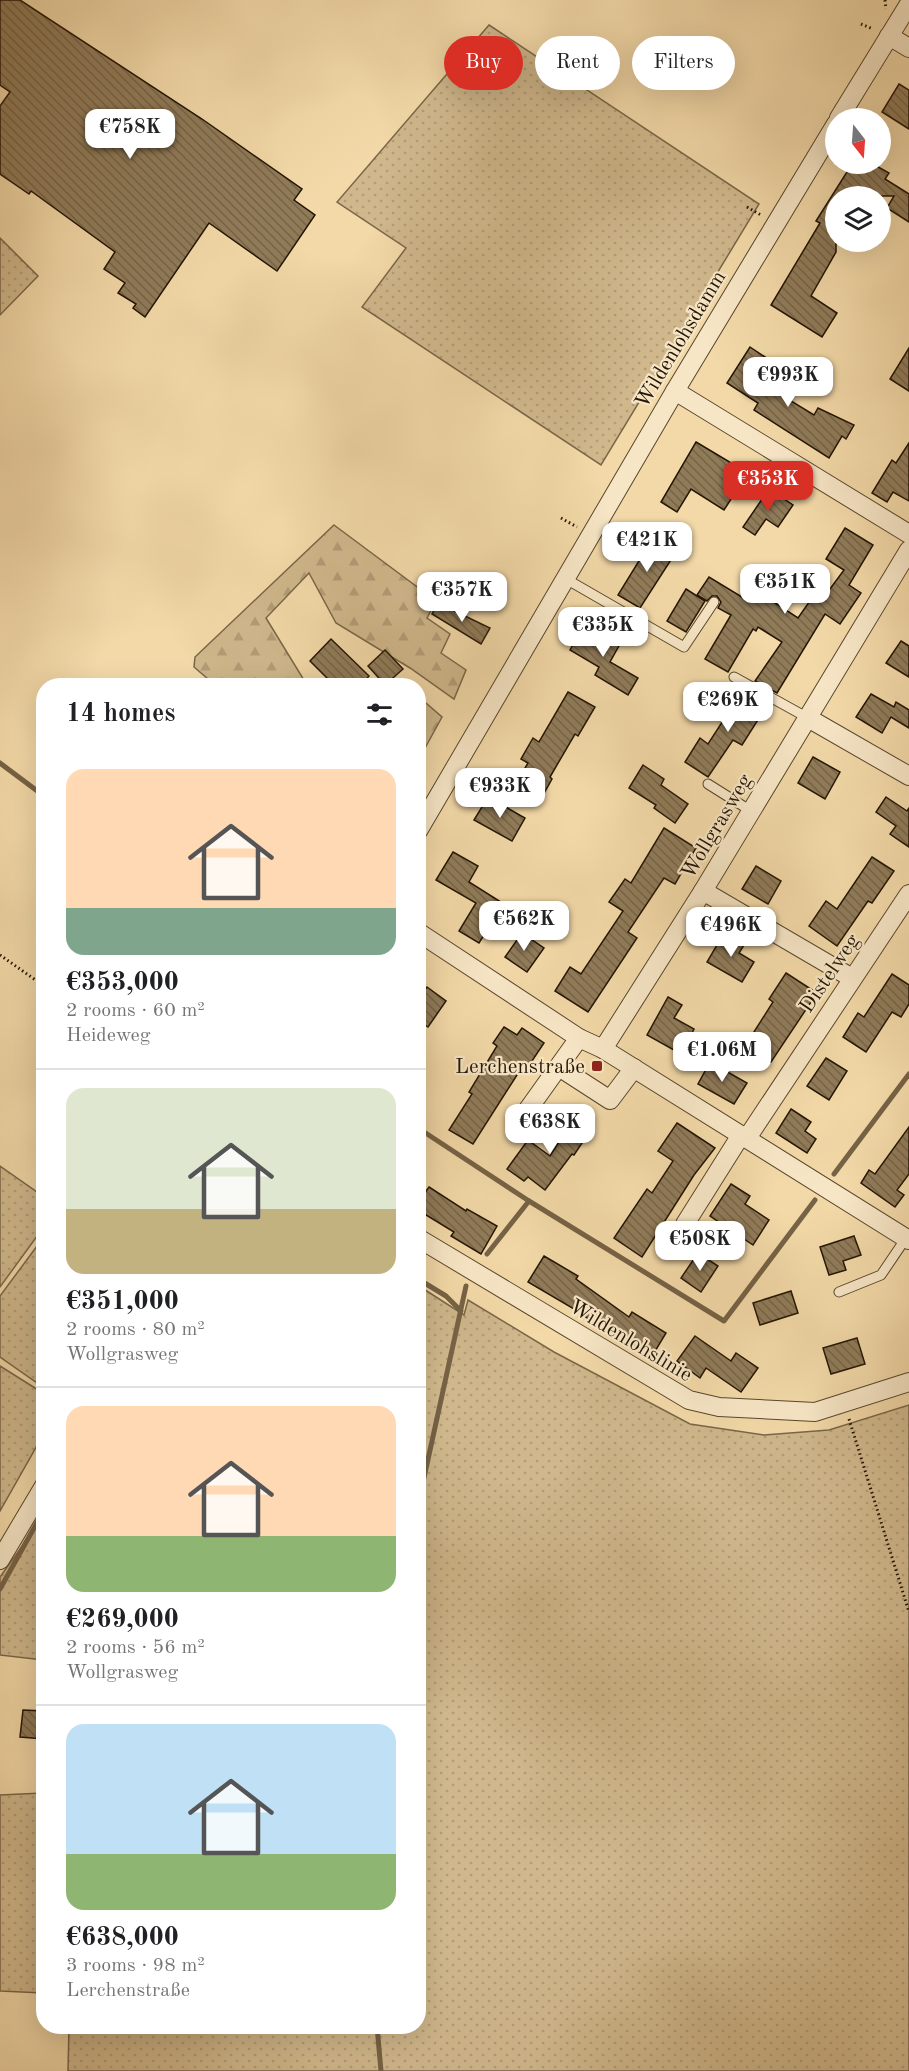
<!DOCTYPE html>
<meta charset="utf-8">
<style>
:root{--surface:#fff;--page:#f2f2f2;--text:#202124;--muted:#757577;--line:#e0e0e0;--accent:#d93025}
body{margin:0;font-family:"Old Standard TT",serif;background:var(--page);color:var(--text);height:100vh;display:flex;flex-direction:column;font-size:22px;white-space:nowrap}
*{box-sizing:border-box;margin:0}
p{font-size:20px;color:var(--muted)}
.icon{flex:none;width:33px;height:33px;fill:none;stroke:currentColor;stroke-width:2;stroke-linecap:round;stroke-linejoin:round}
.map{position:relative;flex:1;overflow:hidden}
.drawer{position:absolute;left:36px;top:678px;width:390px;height:1356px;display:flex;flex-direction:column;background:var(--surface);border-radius:24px;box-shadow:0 6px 24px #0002}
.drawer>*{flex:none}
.guide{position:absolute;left:444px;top:36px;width:375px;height:54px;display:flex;gap:12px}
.needle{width:39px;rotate:163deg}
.fabs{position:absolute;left:825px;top:108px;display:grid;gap:12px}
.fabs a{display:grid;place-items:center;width:66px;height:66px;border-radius:50%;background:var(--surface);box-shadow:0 6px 24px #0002;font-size:30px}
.price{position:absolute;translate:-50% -51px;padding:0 14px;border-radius:12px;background:#fff;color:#222;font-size:20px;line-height:39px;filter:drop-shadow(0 2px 3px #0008)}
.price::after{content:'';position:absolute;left:50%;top:36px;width:18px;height:14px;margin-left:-9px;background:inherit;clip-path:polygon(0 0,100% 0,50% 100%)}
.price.current{background:var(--accent);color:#fff}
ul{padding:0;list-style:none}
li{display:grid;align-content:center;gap:12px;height:318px;padding:0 30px}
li+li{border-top:2px solid var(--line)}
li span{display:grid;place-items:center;height:186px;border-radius:18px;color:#555}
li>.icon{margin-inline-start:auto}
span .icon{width:108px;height:108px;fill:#fffc;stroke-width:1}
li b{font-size:26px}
h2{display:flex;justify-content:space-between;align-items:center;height:72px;padding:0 30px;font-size:26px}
.tag{padding:0 21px;border-radius:27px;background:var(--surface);box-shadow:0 6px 24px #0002;font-size:21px;line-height:54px}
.tag.current{background:var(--accent);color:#fff}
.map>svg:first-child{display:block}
</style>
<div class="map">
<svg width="909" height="2071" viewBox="0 0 909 2071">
<defs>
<pattern id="grass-dots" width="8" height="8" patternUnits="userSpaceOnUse" patternTransform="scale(1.5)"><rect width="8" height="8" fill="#d0b88c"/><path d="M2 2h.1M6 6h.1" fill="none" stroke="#b29d77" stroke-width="1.8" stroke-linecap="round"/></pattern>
<pattern id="forest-firs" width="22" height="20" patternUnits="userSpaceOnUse" patternTransform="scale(1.5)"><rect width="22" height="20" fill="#d0b88c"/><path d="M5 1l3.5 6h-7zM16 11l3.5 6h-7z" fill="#b29d77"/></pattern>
<pattern id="building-back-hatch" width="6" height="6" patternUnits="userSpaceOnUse" patternTransform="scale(1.5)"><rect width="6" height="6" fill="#907b59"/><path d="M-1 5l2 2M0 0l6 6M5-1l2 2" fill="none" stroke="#756447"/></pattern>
</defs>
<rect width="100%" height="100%" fill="#f3d9a8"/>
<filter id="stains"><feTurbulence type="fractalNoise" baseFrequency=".00333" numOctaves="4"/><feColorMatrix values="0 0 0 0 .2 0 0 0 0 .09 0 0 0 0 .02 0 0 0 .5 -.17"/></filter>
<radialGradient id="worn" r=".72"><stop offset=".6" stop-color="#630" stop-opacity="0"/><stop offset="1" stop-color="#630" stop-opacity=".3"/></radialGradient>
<g fill="url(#grass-dots)" stroke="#7a6648" stroke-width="1.5">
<polygon points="489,25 759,204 601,465 362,307 406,248 337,202"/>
<polygon points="0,238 38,276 0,315"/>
<polygon points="0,1166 44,1197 43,1228 0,1287"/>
<polygon points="43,1238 43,1387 0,1357 0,1296"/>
<polygon points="419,1286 464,1315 468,1300 554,1352 690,1424 764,1435 829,1430 909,1405 909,2071 68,2071 69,2027 418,2026"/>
<polygon points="0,1366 43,1393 43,1435 0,1511"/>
<polygon points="43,1517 43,1660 0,1655 0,1577"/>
<polygon points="43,1793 43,1993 0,1991 0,1795"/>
</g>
<g fill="url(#forest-firs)" stroke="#7a6648" stroke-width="1.5">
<polygon points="334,525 436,601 427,618 450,634 441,653 466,670 454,699 410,668 336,623 309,573 266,618 307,685 215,685 194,667 195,657"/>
<polygon points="419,697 442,717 419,759"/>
</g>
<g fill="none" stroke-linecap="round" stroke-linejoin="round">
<g stroke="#766245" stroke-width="5">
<polyline points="0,763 44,796"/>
<polyline points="418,1128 529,1201 487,1254"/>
<polyline points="834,1174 909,1074"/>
<polyline points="529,1201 724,1321 815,1200"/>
<polyline points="418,1279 446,1296 461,1311"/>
<polyline points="418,1505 466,1286"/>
<polyline points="0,1589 44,1510"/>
<polyline points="377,2026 381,2071"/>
</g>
</g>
<g fill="url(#building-back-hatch)" stroke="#241504" stroke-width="1.5">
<polygon points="0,0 20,0 202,119 302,189 294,200 315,215 277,271 209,223 145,317 133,308 136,304 118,293 125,283 104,269 115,252 31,191 29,194 0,174 0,106 10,92 0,85"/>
<polygon points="899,84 909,90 909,129 882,112"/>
<polygon points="852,164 873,164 889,173 885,179 909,194 909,222 887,208 894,196 836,196 836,252 811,296 837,313 822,337 771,305 820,223 816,221"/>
<polygon points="750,347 771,361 758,381 814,415 818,408 854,425 846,439 842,436 829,458 754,410 758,403 727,383"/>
<polygon points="909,348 909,391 890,379"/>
<polygon points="696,442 748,473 724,510 691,489 677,512 661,502"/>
<polygon points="909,443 909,501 893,492 887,502 872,493 892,460 896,463"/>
<polygon points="769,489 793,505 778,527 766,519 755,535 743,527"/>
<polygon points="845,528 873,545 849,585 861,593 840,624 825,614 777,693 755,681 782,642 758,627 756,631 753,629 728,672 705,659 731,615 718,608 721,602 717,596 712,596 707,601 697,595 709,577 750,602 757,591 798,618 819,588 827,593 844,570 826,559"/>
<polygon points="653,538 676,552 640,608 618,595"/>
<polygon points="686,589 705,601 686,632 667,621"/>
<polygon points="438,603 490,628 481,644 432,614"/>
<polygon points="585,624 620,644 610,662 638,678 628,695 595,675 599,667 570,650"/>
<polygon points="331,639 369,676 360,686 335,686 310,661"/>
<polygon points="901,641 909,646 909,677 886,663"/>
<polygon points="385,650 403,669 385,685 368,666"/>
<polygon points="568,692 595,707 578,736 575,734 550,777 552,779 542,797 517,782 528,763 521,759 533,738 539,742"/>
<polygon points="747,692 768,704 742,745 733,740 708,777 685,762 700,738 708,744 741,693 744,695"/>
<polygon points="871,694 894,707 896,702 909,710 909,728 891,717 882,733 856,717"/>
<polygon points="813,757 840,772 825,799 798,783"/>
<polygon points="643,765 664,779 661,785 688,804 675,823 654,808 656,805 629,788"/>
<polygon points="488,797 525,818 512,841 474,820"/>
<polygon points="886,797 907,811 909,808 909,847 890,834 896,826 876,812"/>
<polygon points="664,828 696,848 675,884 664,878 628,932 637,938 588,1012 555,991 570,967 581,974 623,911 609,902 625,879 631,883"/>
<polygon points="453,852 478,866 469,882 504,904 479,943 459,931 476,903 436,880"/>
<polygon points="872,857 894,871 872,903 868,901 837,946 809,926 826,901 837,909"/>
<polygon points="756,866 781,881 768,904 742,889"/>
<polygon points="522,933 544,948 527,972 505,957"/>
<polygon points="724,933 744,945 739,953 754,962 742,982 707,962"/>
<polygon points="786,973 817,993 771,1062 745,1046 773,1002 769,999"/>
<polygon points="892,974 909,985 909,1004 901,1017 892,1012 866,1052 843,1037 858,1013 864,1017"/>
<polygon points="427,987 446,1001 428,1027 418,1020 418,999"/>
<polygon points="668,997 682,1005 674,1018 694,1029 681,1054 647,1035"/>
<polygon points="504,1027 517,1035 522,1028 544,1043 528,1067 524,1064 473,1144 449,1130 472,1094 469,1092 497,1046 493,1043"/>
<polygon points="826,1058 847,1071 829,1100 807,1086"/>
<polygon points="710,1062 747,1083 734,1104 698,1084"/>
<polygon points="791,1109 811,1122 805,1131 816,1139 807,1153 776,1133"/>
<polygon points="577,1114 594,1125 574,1155 572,1154 545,1190 528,1177 524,1181 507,1169 528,1140 550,1156"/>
<polygon points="677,1123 715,1148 694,1175 642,1257 614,1238 647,1189 652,1193 673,1161 658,1151"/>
<polygon points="909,1127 909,1174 897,1190 904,1195 895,1207 861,1183 869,1170 875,1174"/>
<polygon points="731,1184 750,1196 745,1204 769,1220 753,1245 710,1216"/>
<polygon points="429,1187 466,1211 467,1209 497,1226 481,1254 451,1236 454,1232 418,1210 418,1202"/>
<polygon points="854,1236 861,1255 843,1261 846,1270 829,1275 820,1247"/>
<polygon points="698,1253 718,1266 701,1292 681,1278"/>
<polygon points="544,1256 578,1276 576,1279 629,1317 632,1312 666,1333 651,1358 599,1328 581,1313 528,1282"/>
<polygon points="791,1291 798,1313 760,1325 753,1303"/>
<polygon points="695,1336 731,1361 736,1353 758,1368 741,1392 706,1368 700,1378 677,1361"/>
<polygon points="857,1338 865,1364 831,1374 823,1348"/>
<polygon points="23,1710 44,1711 44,1739 20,1737"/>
</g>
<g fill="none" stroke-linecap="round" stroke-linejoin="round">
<defs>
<g id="lane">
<polyline points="566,579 684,647 714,602"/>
<polyline points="734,677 808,718"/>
<polyline points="708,784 751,811"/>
<polyline points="839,1292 881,1275 906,1238"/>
</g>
<g id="street">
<polyline points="889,36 909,48"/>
<polyline points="839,118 909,4"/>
<polyline points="675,391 909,534"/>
<polyline points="808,718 909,776"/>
<polyline points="418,831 675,391 836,124"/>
<polyline points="703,891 852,978"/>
<polyline points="418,932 579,1038 603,1049 909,1240"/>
<polyline points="603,1049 703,891 909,550"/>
<polyline points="559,1067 610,1100 634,1068"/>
<polyline points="524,1115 579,1038"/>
<polyline points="747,1138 909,894"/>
<polyline points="685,1224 741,1135"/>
<polyline points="418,1238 689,1400 719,1407 815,1412 909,1382"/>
<polyline points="0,1560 44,1486"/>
</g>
</defs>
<use href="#lane" stroke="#58462d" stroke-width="11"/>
<use href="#street" stroke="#58462d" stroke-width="20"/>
<g stroke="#241504" stroke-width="3" stroke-dasharray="1.5 3" stroke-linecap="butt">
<polyline points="885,0 886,9"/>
<polyline points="861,24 873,29"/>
<polyline points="747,207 761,215"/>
<polyline points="561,518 577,527"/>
<polyline points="418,858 425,847"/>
<polyline points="0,955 44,986"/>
<polyline points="849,1419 909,1612"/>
<polyline points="37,1472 44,1460"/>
</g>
<use href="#lane" stroke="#f7e6c6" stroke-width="9"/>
<use href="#street" stroke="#f7e6c6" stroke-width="18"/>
</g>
<rect fill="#8f2418" stroke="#f7e6c6" stroke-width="2" x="591" y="1060" width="12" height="12" rx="3"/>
<g text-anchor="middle" stroke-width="4.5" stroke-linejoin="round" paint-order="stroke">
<g font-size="21" fill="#241504" stroke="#f7e6c6">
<text transform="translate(680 339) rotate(-59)" y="7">Wildenlohsdamm</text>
<text transform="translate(716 826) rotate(-59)" y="7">Wollgrasweg</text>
<text transform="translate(829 973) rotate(-56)" y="7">Distelweg</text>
<text transform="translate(631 1340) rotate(31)" y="7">Wildenlohslinie</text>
</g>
<g font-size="21" fill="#241504" stroke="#f7e6c6" text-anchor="end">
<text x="585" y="1073">Lerchenstraße</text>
</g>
</g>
<rect width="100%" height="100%" filter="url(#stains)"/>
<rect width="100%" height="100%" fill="url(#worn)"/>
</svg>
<div class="fabs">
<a><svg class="needle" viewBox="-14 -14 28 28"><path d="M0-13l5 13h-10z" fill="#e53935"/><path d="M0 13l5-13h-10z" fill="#757577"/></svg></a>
<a><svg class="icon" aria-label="layers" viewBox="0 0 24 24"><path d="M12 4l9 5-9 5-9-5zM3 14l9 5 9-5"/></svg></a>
</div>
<b class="price" style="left:130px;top:160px">€758K</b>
<b class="price" style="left:788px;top:408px">€993K</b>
<b class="price current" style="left:768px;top:512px">€353K</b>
<b class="price" style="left:647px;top:573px">€421K</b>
<b class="price" style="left:785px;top:615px">€351K</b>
<b class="price" style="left:462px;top:623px">€357K</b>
<b class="price" style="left:603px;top:658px">€335K</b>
<b class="price" style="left:728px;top:733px">€269K</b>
<b class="price" style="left:500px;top:819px">€933K</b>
<b class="price" style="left:524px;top:952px">€562K</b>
<b class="price" style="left:731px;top:958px">€496K</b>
<b class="price" style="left:722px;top:1083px">€1.06M</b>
<b class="price" style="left:550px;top:1155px">€638K</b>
<b class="price" style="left:700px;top:1272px">€508K</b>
<div class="guide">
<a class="tag current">Buy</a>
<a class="tag">Rent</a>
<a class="tag">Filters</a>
</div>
<section class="drawer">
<h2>14 homes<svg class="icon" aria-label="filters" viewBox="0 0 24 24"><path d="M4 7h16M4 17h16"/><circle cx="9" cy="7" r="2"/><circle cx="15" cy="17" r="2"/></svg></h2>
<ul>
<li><span style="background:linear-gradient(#ffd9b3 75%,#7fa58c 0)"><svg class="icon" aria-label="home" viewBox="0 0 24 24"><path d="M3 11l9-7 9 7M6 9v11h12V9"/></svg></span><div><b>€353,000</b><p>2 rooms · 60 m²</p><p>Heideweg</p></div></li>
<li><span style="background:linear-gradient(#dfe7d0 65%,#c2b280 0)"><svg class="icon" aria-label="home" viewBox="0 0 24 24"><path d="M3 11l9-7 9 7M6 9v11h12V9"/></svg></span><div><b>€351,000</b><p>2 rooms · 80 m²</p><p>Wollgrasweg</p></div></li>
<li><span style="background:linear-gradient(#ffd9b3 70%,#8fb573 0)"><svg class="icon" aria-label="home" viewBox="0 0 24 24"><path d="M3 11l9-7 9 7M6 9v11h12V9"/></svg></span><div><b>€269,000</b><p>2 rooms · 56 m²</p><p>Wollgrasweg</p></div></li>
<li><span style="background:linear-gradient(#bfe0f5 70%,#8fb573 0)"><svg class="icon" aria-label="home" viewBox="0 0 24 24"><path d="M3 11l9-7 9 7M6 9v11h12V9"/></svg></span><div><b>€638,000</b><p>3 rooms · 98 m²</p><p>Lerchenstraße</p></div></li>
</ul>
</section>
</div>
